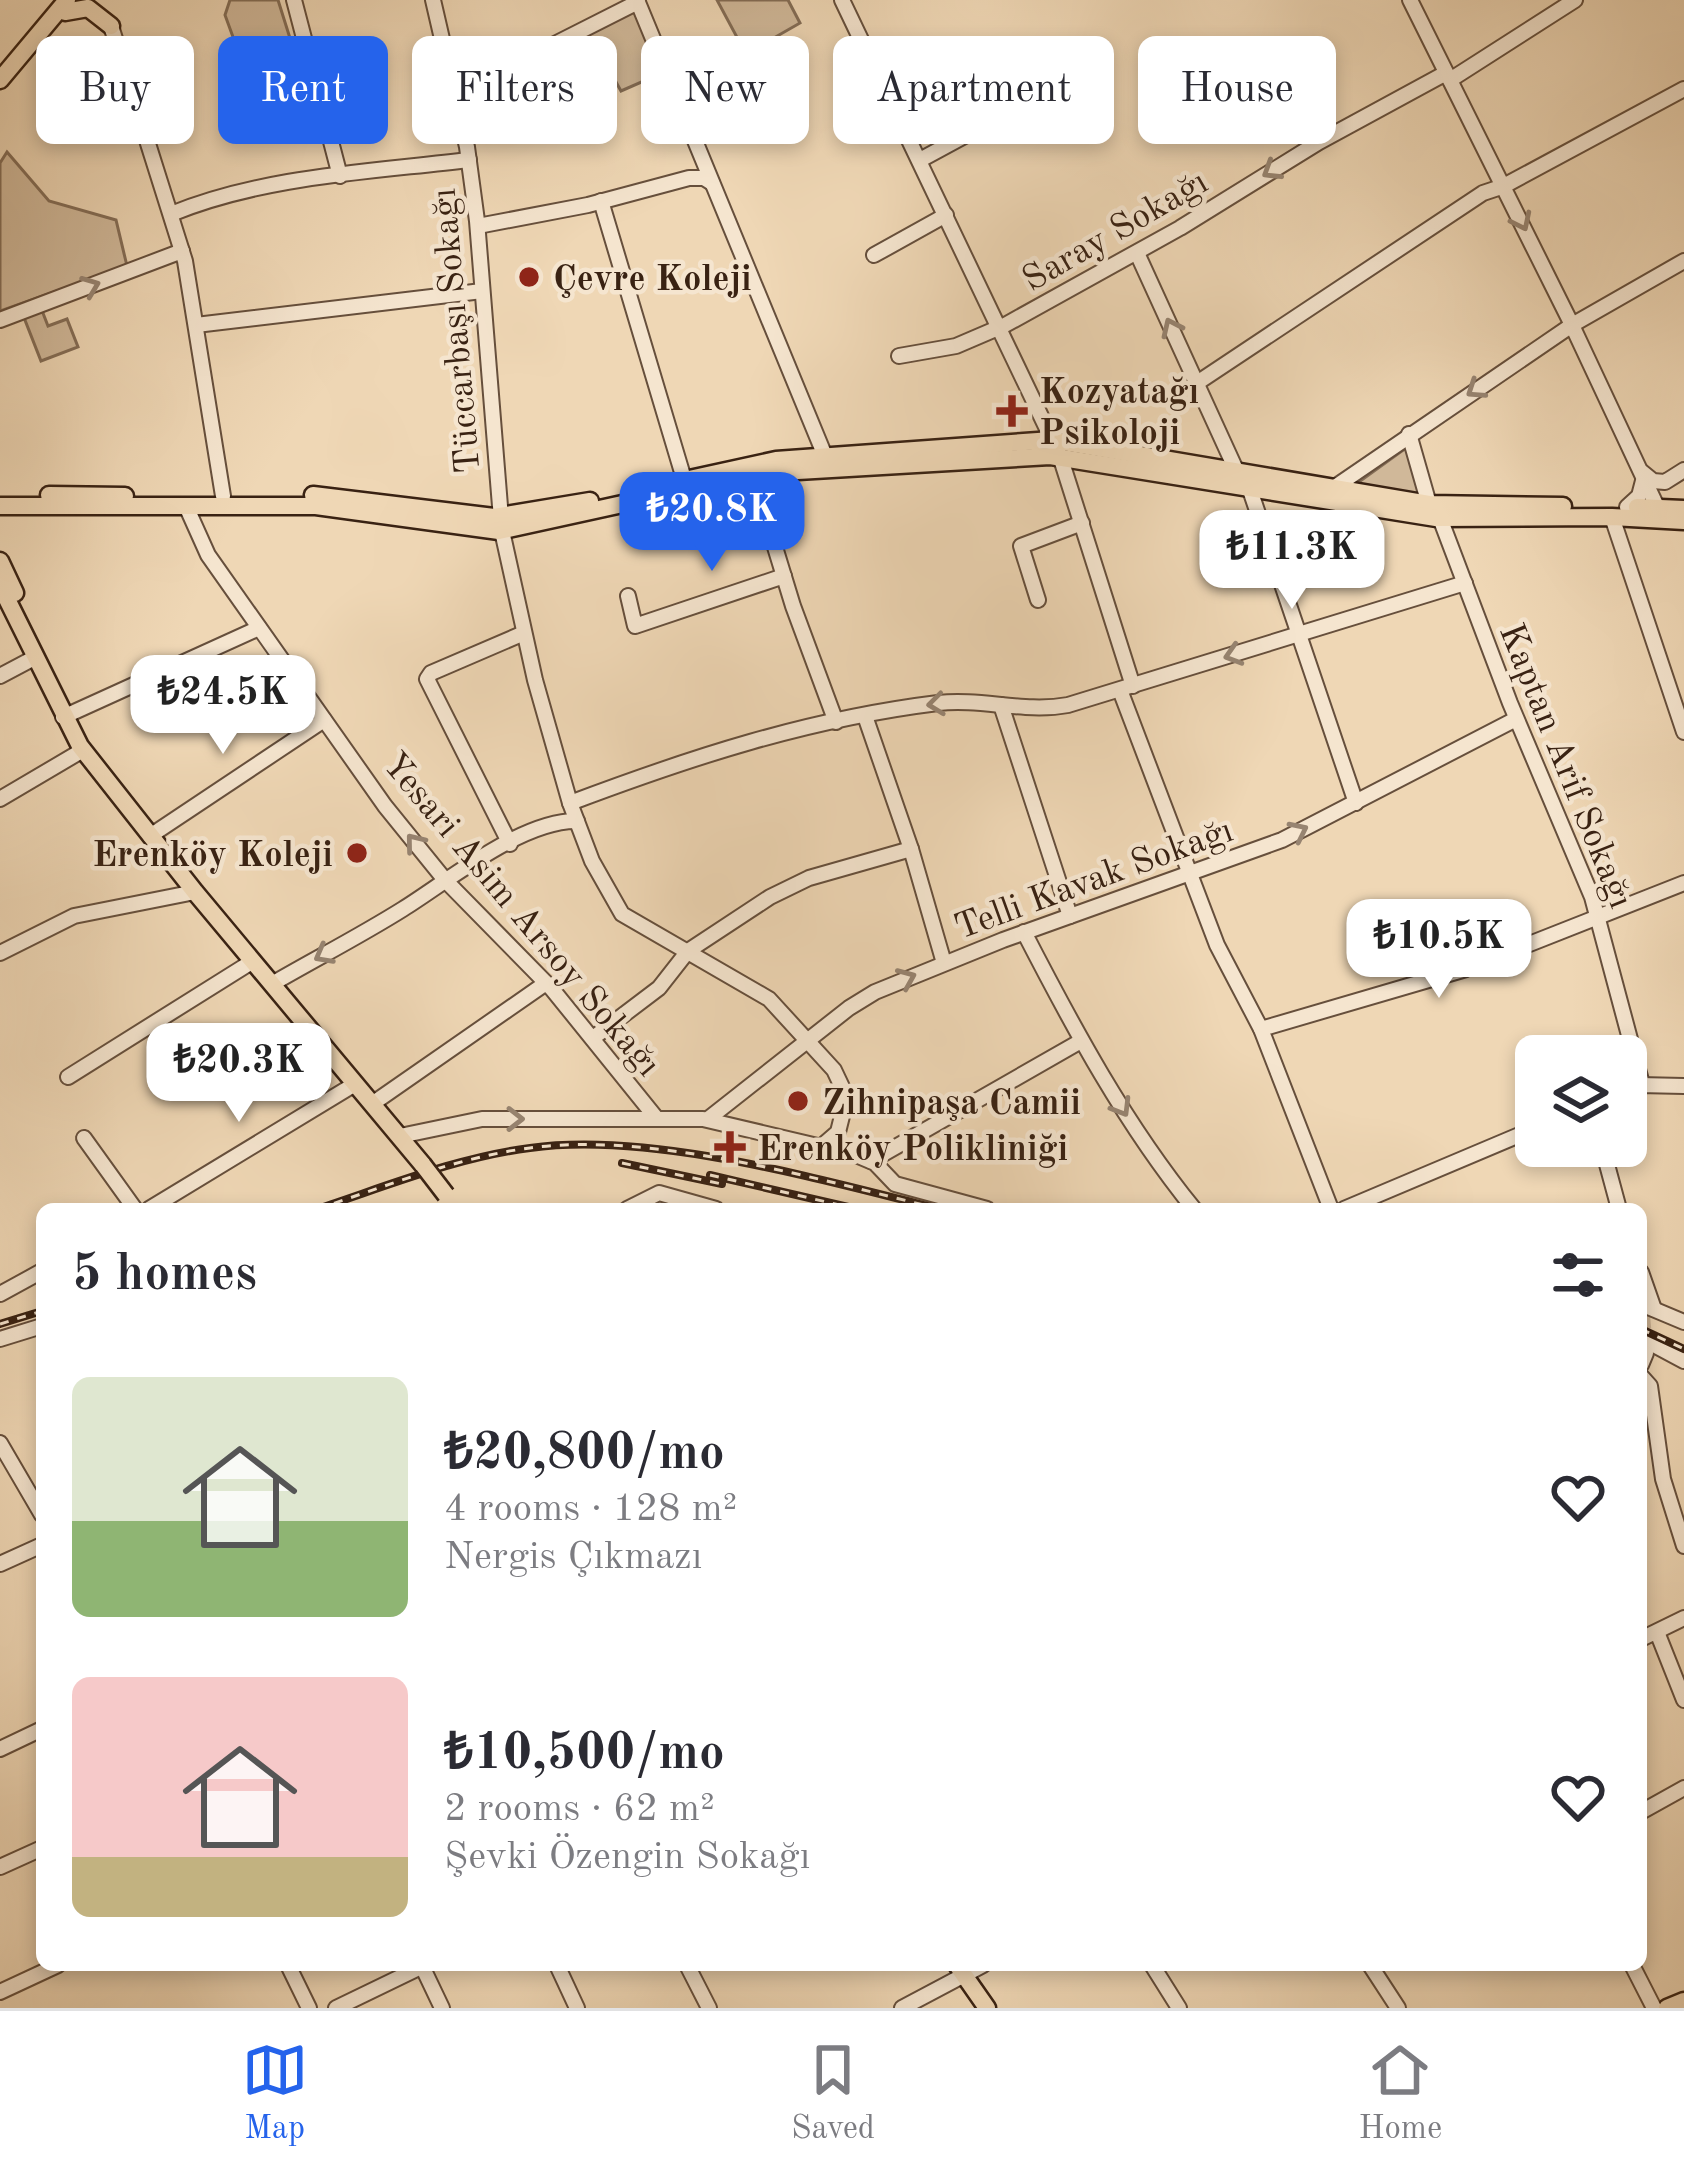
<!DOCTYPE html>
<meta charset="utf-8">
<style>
:root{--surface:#fff;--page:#f2f2f3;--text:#2b2b33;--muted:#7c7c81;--line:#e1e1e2;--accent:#2563eb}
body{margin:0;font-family:"Old Standard TT",serif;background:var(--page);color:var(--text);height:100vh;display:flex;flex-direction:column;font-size:45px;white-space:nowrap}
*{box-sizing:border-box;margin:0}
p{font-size:39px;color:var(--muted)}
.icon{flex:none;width:66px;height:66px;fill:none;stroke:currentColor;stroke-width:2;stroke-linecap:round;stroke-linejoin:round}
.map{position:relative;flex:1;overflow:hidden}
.side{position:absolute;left:36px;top:1203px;width:1611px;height:768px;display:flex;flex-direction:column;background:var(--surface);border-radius:18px;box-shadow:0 6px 18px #0003}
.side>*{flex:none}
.guide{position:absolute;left:36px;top:36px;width:1614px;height:108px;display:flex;gap:24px}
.controls{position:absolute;left:1515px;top:1035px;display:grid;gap:24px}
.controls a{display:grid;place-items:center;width:132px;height:132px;border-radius:18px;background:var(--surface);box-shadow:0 6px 18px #0003;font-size:60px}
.price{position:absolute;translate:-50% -102px;padding:0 27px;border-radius:24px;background:#fff;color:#222;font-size:39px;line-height:78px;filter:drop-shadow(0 3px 6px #0008)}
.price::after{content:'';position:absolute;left:50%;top:72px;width:36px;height:27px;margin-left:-18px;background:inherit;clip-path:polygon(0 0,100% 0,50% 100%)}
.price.on{background:var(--accent);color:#fff}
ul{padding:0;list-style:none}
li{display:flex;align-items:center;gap:36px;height:300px;padding:0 36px}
li span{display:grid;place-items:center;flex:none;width:336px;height:240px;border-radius:18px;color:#555}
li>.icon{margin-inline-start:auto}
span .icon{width:144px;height:144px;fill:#fffc;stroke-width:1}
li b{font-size:51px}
h2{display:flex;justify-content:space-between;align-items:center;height:144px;padding:0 36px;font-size:51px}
.chip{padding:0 42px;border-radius:18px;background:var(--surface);box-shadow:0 6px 18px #0003;font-size:42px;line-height:108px}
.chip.on{background:var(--accent);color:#fff}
.tab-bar{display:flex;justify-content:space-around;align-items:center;height:168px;border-top:3px solid var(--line);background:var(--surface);font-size:33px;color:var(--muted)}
.tab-bar a{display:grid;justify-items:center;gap:6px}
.tab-bar .on{color:var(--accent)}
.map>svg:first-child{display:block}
</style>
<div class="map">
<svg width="1684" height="2008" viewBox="0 0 1684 2008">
<rect width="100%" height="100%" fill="#efd7b5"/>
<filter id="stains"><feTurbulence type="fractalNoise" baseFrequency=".00167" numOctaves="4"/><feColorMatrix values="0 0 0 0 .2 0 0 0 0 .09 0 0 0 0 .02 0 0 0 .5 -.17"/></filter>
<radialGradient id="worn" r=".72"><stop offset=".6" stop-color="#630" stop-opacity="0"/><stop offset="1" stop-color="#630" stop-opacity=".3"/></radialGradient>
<g fill="#d0b899" stroke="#846d56" stroke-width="3">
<polygon points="230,0 278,0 311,105 264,122 225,15"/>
<polygon points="717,0 788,0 800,23 765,43 788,86 768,95"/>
<polygon points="636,8 660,74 621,91 611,73 565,94 547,51"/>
<polygon points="7,152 49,201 116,220 127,266 0,311 0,163"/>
<polygon points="41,308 48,326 67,319 78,347 41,361 23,315"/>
<polygon points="1406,448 1419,494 1356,484"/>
</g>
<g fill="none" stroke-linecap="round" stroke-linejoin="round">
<polyline stroke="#cbb395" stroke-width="14" stroke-dasharray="14 7" stroke-linecap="butt" points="1641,1294 1646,1348"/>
<defs>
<g id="minor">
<polyline points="294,0 340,176"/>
<polyline points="433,0 467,147 477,221 502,531 535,680 570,803 592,861 622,914 769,999 834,1070 843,1089 843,1112 838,1132 823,1145"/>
<polyline points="637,0 825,456"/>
<polyline points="842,0 1060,456 1133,686"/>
<polyline points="1410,0 1570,321 1660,513"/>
<polyline points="111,26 185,261 223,496"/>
<polyline points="1450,80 1575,0"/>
<polyline points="456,94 638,2"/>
<polyline points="920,160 1042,94"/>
<polyline points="1500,188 1684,89"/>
<polyline points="601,201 684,479"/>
<path d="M171,214C264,176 369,172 469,160"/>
<polyline points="478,226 588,205 689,178 704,178 712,183"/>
<polyline points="1137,253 1237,472"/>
<polyline points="874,255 946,215"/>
<polyline points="0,320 182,251"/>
<polyline points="196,325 482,291"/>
<polyline points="899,356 956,346 1005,325 1180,228 1319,142 1446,73"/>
<polyline points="1197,383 1483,193 1504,186"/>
<polyline points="1409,434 1429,504 1440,518 1510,703 1592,897 1642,1084"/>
<polyline points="1642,472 1653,481 1665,482 1684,470"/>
<polyline points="753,475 793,606 836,722"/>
<polyline points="1248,484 1356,803"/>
<polyline points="1332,489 1572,325 1684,261"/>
<polyline points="186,506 208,555 385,806 445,880 552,989 657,1119"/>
<polyline points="1627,507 1639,496 1644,477"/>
<polyline points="1612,517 1684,732"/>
<polyline points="628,596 635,626 784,576"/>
<polyline points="1038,600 1021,546 1082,523"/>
<polyline points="0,676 34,658"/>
<polyline points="1120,690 1217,945 1261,1029 1331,1209"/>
<polyline points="1001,705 1070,916"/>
<polyline points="865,716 911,849 944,963"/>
<polyline points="63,717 259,628"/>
<polyline points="0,799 83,750"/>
<path d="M570,803C692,757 808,719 938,703C982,698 1024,713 1068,705L1465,583"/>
<polyline points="150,836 324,720"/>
<polyline points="510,844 427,679 431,673 524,633"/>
<path d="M1024,932C1074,1029 1125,1124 1194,1209"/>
<polyline points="0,953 74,916 195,892"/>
<path d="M272,984C315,959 360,936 403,909C448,881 522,820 577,821"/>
<polyline points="1261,1029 1466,969 1684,883"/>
<polyline points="593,1038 659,988 688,951 770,897 809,878 911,849"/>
<polyline points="68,1077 253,961"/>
<polyline points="1626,1089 1639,1085 1684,1086"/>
<polyline points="372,1104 546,983"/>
<polyline points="708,1119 849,1008 875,992 1003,940 1282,840 1516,719"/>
<polyline points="400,1136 482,1119 703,1119 856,1155 875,1163 895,1184 987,1209"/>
<polyline points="84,1138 135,1209"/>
<polyline points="1602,1146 1619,1209"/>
<polyline points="871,1161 1081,1041"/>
<polyline points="149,1209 355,1084"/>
<polyline points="627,1209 659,1193 716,1209"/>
<polyline points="1344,1209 1536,1128"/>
<polyline points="1641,1272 1654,1309"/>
<polyline points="0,1294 42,1271"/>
<polyline points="1641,1304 1684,1322"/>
<polyline points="1641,1338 1684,1361"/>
<polyline points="0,1339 42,1326"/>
<polyline points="1641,1365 1646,1353"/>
<polyline points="1641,1376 1650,1386 1663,1479 1684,1546"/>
<polyline points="0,1443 42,1515"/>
<polyline points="0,1564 42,1545"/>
<polyline points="1657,1632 1684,1700"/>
<polyline points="1641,1639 1684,1618"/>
<polyline points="0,1749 42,1729"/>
<polyline points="1641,1812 1684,1788"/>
<polyline points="0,1867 42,1848"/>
<polyline points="288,1965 309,2008"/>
<polyline points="557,1965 577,2008"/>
<polyline points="687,1965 709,2008"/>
<polyline points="1152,1965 1179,2008"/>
<polyline points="1370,1965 1398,2008"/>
<polyline points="1632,1965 1654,2008"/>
<polyline points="422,1966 442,2008"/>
<polyline points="0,1992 58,1965"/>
<polyline points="336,2008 425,1965"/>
<polyline points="902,2008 983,1965"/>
</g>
<g id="major">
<polyline points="65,12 88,8 111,26"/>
<polyline points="0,80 67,0"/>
<polyline points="639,490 776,460 1052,440 1429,504 1563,506"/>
<polyline points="49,495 125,496"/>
<polyline points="313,495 494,517 590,501"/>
<polyline points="0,506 316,506 499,531 764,473 1050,456 1436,518 1612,517 1684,521"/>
<polyline points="1637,507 1684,509"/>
<polyline points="0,561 15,593"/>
<polyline points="0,585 80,746 195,892 423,1165"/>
<polyline points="957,1965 987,2008"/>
<polyline points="1667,2008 1684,2001"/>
</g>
</defs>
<use href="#minor" stroke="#664f3c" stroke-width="18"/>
<use href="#major" stroke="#392213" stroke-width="21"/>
<use href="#minor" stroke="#f5e5cf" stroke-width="14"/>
<use href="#major" stroke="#efd7b5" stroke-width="16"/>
<defs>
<g id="rail">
<polyline points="622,1163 722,1184"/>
<polyline points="710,1175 857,1209"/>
<path d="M317,1209C387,1186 458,1157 530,1148C652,1131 821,1180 940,1209"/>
<polyline points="0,1324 42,1311"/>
<polyline points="1641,1329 1684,1349"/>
</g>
</defs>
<use href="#rail" stroke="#392213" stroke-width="8"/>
<use href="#rail" stroke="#f5e5cf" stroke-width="3" stroke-dasharray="9" stroke-linecap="butt"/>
<defs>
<polyline id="major-bridge" points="423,1165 446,1195"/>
</defs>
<use href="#major-bridge" stroke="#392213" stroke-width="21" stroke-linecap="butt"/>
<use href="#major-bridge" stroke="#efd7b5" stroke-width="16"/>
</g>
<defs><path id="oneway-chevron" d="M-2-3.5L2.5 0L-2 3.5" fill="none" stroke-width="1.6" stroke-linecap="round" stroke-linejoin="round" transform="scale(3)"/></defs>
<g stroke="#978471">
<use href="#oneway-chevron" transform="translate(1271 171) rotate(148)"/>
<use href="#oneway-chevron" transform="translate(1522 222) rotate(64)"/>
<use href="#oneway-chevron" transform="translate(91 286) rotate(-21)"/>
<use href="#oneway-chevron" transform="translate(1171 327) rotate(-115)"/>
<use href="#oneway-chevron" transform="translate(1475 390) rotate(146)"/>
<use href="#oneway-chevron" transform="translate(1233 655) rotate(163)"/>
<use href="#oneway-chevron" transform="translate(936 704) rotate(173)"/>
<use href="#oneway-chevron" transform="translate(1299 831) rotate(-26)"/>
<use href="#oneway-chevron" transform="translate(414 842) rotate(-129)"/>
<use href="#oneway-chevron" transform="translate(323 955) rotate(151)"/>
<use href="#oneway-chevron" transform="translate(907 978) rotate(-23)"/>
<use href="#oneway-chevron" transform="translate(1122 1108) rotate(59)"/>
<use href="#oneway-chevron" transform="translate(515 1119)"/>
</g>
<g fill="#8f2418" stroke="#f5e5cf" stroke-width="4.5">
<circle cx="529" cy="277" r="12"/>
<path d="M1006 393h12v12h12v12h-12v12h-12v-12h-12v-12h12z"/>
<circle cx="357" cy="853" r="12"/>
<circle cx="798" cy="1101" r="12"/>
<path d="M724 1129h12v12h12v12h-12v12h-12v-12h-12v-12h12z"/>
</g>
<g text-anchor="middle" stroke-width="9" stroke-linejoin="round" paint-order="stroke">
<g font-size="36" fill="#392213" stroke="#f5e5cf">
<text transform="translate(1114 229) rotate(-30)" y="13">Saray Sokağı</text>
<text transform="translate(454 331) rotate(-95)" y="13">Tüccarbaşı Sokağı</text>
<text transform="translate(1568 765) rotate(68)" y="13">Kaptan Arif Sokağı</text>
<text transform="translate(1093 877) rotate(-20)" y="13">Telli Kavak Sokağı</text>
<text transform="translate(523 913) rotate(50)" y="13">Yesari Asim Arsoy Sokağı</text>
</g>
<g font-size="36" font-weight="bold" fill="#392213" stroke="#f5e5cf" text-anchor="start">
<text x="553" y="290">Çevre Koleji</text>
<text x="1039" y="403">Kozyatağı<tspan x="1039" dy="41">Psikoloji</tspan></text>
<text x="333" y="866" text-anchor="end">Erenköy Koleji</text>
<text x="822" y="1114">Zihnipaşa Camii</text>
<text x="757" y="1160">Erenköy Polikliniği</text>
</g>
</g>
<rect width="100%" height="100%" filter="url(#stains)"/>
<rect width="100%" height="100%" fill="url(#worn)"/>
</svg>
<div class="controls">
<a><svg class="icon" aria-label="layers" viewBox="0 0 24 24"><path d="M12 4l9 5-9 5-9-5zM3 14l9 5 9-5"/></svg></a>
</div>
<b class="price on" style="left:712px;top:574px">₺20.8K</b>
<b class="price" style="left:1292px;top:612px">₺11.3K</b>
<b class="price" style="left:223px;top:757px">₺24.5K</b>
<b class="price" style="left:1439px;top:1001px">₺10.5K</b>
<b class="price" style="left:239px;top:1125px">₺20.3K</b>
<div class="guide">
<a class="chip">Buy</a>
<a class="chip on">Rent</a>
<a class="chip">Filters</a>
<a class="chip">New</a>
<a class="chip">Apartment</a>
<a class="chip">House</a>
</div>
<section class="side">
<h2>5 homes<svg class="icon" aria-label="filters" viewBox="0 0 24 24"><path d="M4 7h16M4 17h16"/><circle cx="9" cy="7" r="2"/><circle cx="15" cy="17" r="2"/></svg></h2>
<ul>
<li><span style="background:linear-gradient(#dfe7d0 60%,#8fb573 0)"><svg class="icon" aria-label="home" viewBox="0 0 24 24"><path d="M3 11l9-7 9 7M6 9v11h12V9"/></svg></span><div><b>₺20,800/mo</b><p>4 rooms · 128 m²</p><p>Nergis Çıkmazı</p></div><svg class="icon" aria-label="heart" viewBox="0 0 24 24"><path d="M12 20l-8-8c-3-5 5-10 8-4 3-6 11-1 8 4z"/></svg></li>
<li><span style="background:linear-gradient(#f6c9c9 75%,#c2b280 0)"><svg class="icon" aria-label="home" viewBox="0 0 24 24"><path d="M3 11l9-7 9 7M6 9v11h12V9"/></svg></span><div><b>₺10,500/mo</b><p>2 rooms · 62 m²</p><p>Şevki Özengin Sokağı</p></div><svg class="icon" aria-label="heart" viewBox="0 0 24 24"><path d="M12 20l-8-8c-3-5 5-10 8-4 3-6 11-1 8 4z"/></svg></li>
</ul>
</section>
</div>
<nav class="tab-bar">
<a class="on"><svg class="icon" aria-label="map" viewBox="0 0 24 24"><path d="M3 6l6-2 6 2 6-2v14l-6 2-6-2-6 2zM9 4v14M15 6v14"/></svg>Map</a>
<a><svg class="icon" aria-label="saved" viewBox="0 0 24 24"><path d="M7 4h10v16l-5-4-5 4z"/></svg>Saved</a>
<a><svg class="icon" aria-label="home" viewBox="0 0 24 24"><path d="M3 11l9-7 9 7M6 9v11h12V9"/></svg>Home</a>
</nav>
